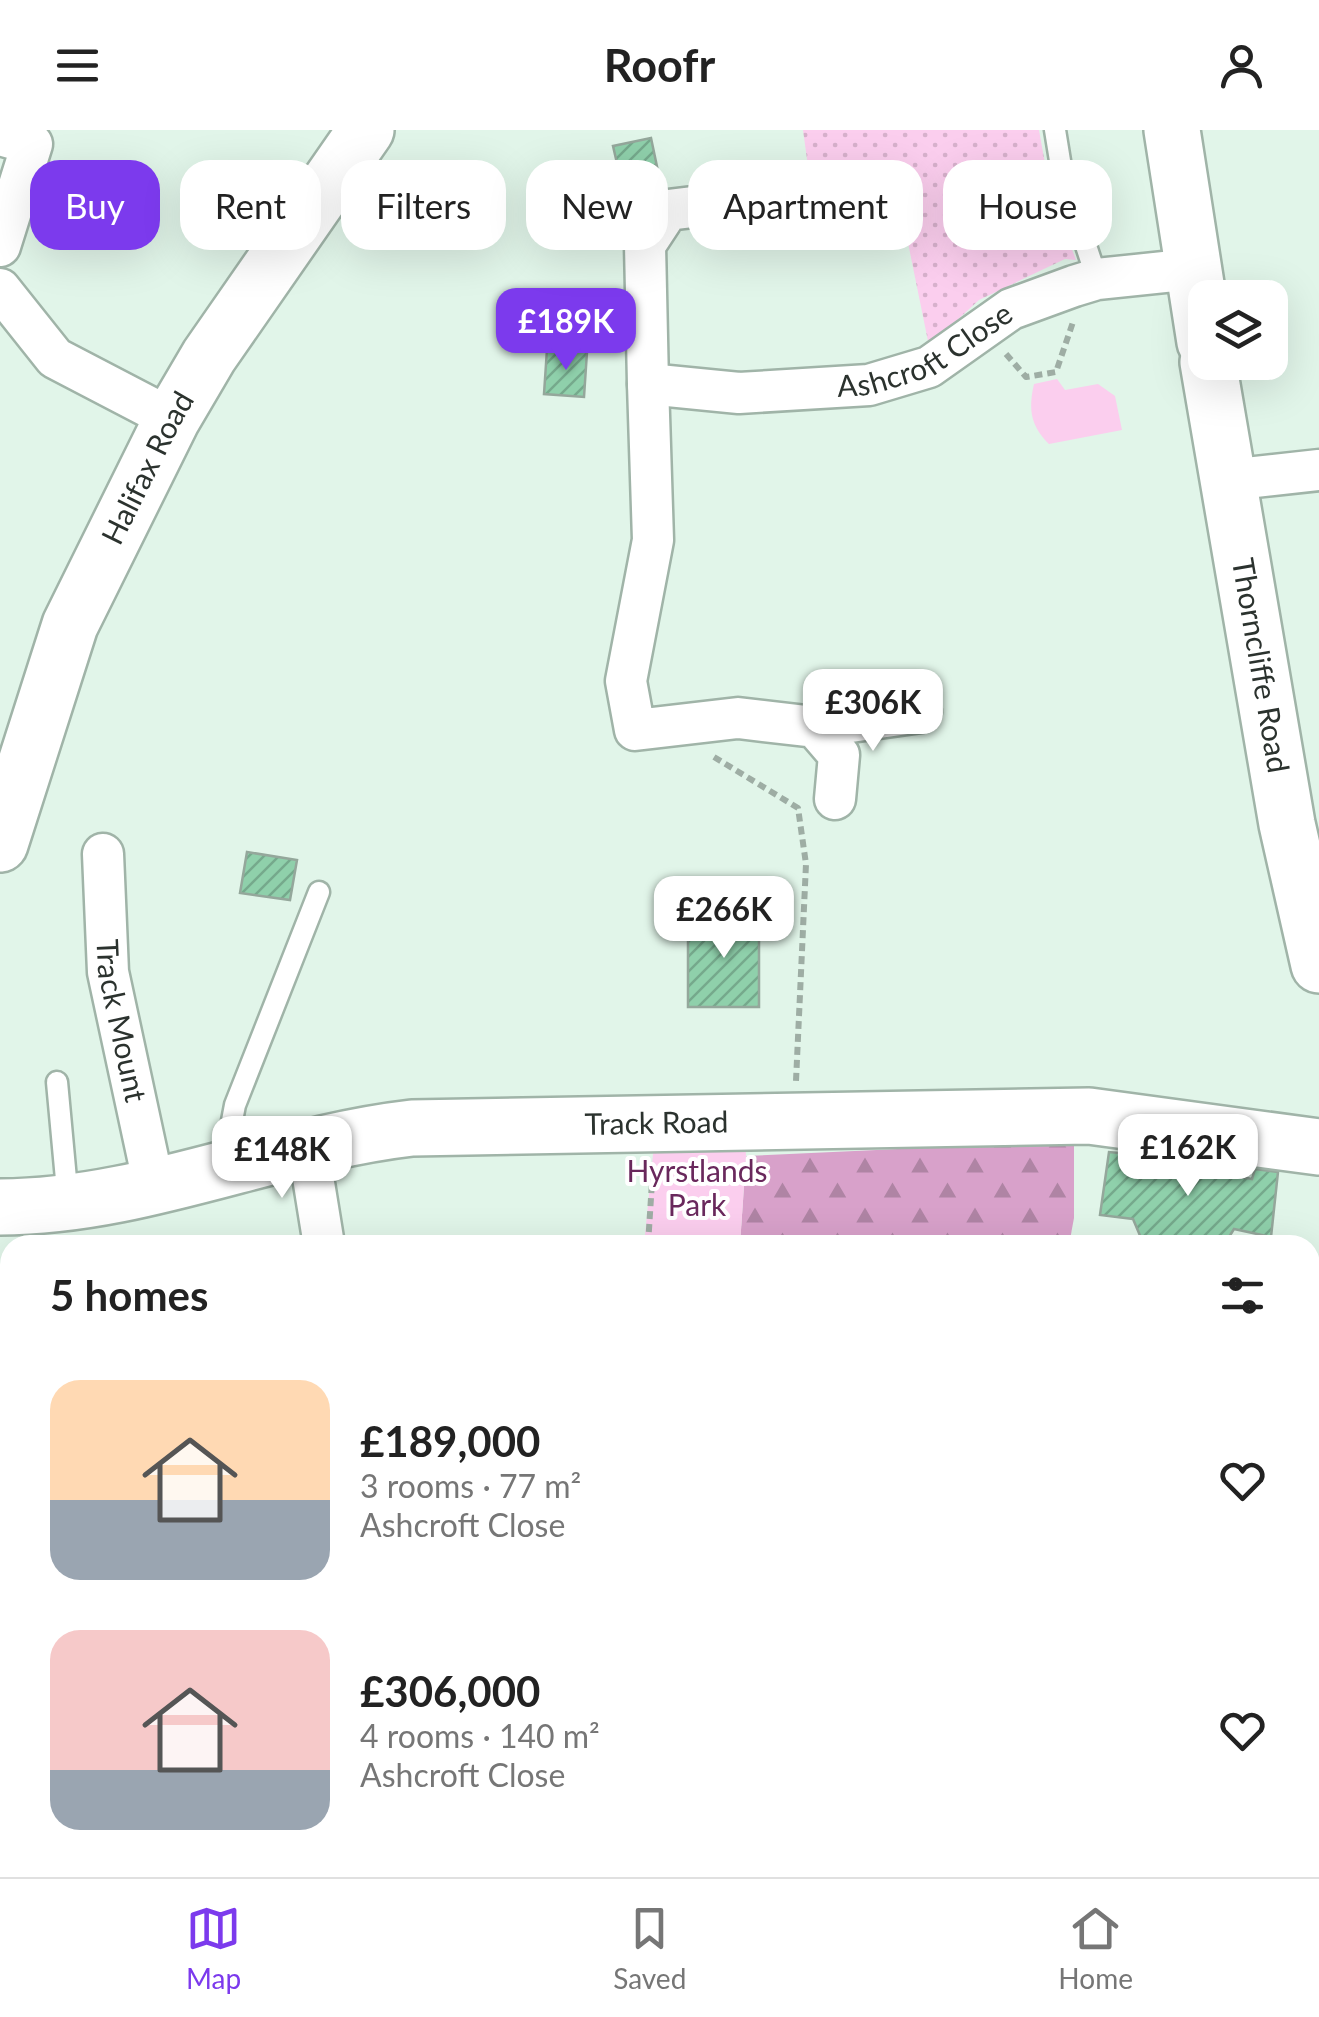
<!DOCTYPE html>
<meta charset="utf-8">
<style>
:root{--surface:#fff;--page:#f2f2f2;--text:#222;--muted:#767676;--line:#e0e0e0;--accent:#7c3aed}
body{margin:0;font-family:Lato,sans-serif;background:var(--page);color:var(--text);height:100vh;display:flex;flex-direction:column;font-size:38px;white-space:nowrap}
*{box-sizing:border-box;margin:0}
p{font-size:32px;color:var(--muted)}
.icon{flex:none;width:55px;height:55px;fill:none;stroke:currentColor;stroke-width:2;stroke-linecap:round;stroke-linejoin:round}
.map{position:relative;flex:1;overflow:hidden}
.sheet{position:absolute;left:0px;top:1105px;width:1320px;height:642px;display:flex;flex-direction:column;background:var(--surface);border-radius:30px 30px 0 0;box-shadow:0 10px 40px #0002}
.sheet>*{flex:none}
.hud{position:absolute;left:30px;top:30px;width:1260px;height:90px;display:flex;gap:20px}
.fabs{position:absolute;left:1188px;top:150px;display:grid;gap:20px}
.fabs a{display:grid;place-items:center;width:100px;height:100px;border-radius:20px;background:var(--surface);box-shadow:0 10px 40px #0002;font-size:50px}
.price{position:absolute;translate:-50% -85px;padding:0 22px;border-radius:20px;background:#fff;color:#222;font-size:32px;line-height:65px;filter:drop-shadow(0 2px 5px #0008)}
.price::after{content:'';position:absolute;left:50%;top:60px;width:30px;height:22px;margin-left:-15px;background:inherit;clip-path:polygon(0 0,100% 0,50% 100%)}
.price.selected{background:var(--accent);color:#fff}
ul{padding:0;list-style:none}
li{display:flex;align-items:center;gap:30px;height:250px;padding:0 50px}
li span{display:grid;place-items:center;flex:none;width:280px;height:200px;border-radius:30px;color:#555}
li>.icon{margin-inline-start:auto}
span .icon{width:120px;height:120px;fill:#fffc;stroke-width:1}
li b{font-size:42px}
h2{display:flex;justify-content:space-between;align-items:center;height:120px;padding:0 50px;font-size:42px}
.pill{padding:0 35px;border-radius:30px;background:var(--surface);box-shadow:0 10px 40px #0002;font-size:35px;line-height:90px}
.pill.selected{background:var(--accent);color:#fff}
header{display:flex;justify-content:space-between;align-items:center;height:130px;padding:0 50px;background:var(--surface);font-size:45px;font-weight:700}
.menu{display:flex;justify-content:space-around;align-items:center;height:140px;border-top:2px solid var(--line);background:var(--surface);font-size:28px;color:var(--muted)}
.menu a{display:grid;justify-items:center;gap:5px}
.menu .selected{color:var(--accent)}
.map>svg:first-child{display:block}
</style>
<header><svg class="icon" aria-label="menu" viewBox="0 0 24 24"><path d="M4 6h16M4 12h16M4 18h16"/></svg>Roofr<svg class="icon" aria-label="person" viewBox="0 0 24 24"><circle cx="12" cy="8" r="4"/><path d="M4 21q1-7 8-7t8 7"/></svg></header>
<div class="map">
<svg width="1319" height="1747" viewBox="0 0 1319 1747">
<defs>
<pattern id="grass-dots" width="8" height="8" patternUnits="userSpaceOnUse" patternTransform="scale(2.5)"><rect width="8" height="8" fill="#fbceee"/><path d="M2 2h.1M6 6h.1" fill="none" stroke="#d7b1cc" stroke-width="1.8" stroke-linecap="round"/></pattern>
<pattern id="forest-firs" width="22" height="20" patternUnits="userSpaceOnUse" patternTransform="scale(2.5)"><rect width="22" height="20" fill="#d8a1ca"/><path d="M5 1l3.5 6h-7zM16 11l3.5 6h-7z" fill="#af84a4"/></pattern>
<pattern id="building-hatch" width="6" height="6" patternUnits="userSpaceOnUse" patternTransform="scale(2.5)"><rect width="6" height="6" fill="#8fd0ab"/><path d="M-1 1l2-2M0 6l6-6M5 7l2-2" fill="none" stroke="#75a98c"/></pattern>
</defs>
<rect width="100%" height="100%" fill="#e1f5e9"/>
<g fill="url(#grass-dots)">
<polygon points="803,0 1039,0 1050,62 1076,130 1065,129 979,170 929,216 894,44 814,80"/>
<polygon points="1319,1429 1319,1646 1310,1647 1310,1430"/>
</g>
<g fill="url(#forest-firs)">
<polygon points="1074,1011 1074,1088 1069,1115 740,1115 746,1026"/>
<polygon points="1319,1646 1319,1747 700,1747 701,1738 1310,1738 1310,1647"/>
</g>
<g fill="#fbceee">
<path d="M1057,249L1065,260L1098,254L1115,266L1122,300L1049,314C1031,296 1028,280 1034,254Z"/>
<polygon points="744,992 746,1026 740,1115 644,1115 656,994"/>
<polygon points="583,1738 701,1738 700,1747 582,1747"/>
</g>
<g fill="url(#building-hatch)" stroke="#94a79b" stroke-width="2.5">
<polygon points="651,8 659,46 622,55 613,16"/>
<polygon points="547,219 587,222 584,267 544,264"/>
<polygon points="247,722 297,730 290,770 240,763"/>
<rect x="688" y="785" width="71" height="92"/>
<polygon points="1169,1021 1221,1026 1219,1043 1252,1049 1255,1039 1278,1042 1271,1107 1234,1099 1224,1115 1144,1115 1133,1089 1100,1085 1109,1022 1132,1024 1131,1029 1167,1037"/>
<polygon points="1319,1316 1319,1429 1310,1430 1310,1317"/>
</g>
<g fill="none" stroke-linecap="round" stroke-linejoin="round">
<defs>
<g id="lane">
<polyline points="1055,0 1062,43 1097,149"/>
<polyline points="57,952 68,1071"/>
<polyline points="224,1033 235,975 319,762"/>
<polyline points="1310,1294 1319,1293"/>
</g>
<g id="street">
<polyline points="0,5 32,14 0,116"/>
<path id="s1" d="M789,57L775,67L668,80L645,115L648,254L739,263L869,255L929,237L1011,179L1074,156L1097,149L1193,139"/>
<polyline points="0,159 55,228 172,289"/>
<polyline points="648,254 653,410 626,551 635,600 738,588 815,597 839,625 835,669"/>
<polyline points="1228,350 1319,340"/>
<polyline points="815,597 921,582"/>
<path id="s2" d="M103,724L108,842L154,1056"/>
<polyline points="308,1016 324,1115"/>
<polyline points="0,1741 10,1735"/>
</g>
<g id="secondary">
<polyline points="1172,0 1205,212"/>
<path id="s3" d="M1208,232L1287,694L1319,835"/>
<path id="s4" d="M0,1077C141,1077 273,1014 412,998L1089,986L1319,1017"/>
</g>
<g id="primary">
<path id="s5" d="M0,714L70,495L172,289L209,226L366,0"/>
</g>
</defs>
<use href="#lane" stroke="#a0b4a8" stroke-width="25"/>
<use href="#street" stroke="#a0b4a8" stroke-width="45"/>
<use href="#secondary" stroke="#a0b4a8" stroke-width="60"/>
<use href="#primary" stroke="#a0b4a8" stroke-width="60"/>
<g stroke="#9eada4" stroke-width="6" stroke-dasharray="8 5" stroke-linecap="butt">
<polyline points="1006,224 1026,247 1056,242 1073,192"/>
<polyline points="714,627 798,678 806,734 796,951"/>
<polyline points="648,1115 653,1036"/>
<polyline points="632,1738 633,1747"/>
</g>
<use href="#lane" stroke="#fff" stroke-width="20"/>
<use href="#street" stroke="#fff" stroke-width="40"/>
<use href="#secondary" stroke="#fff" stroke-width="55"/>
<use href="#primary" stroke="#fff" stroke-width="55"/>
</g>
<g text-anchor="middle" stroke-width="8" stroke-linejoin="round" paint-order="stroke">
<g font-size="30" fill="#2b322e" stroke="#fff">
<text dy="10" stroke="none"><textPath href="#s1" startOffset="592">Ashcroft Close</textPath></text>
<text dy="10" stroke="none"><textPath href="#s5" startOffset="405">Halifax Road</textPath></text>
<text dy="10" stroke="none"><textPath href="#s3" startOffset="308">Thorncliffe Road</textPath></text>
<text dy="10" stroke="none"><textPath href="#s2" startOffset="168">Track Mount</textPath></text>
<text dy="10" stroke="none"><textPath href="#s4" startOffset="665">Track Road</textPath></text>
</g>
<g font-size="30" fill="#69285c" stroke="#fff">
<text x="697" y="1052">Hyrstlands<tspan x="697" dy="34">Park</tspan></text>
</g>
</g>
</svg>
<div class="fabs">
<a><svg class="icon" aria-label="layers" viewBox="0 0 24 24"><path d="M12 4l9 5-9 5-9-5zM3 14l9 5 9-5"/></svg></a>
</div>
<b class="price selected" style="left:566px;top:243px">£189K</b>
<b class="price" style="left:873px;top:624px">£306K</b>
<b class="price" style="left:724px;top:831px">£266K</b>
<b class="price" style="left:1188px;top:1069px">£162K</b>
<b class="price" style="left:282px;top:1071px">£148K</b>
<div class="hud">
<a class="pill selected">Buy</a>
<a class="pill">Rent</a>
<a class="pill">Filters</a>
<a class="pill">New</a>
<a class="pill">Apartment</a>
<a class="pill">House</a>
</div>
<section class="sheet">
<h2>5 homes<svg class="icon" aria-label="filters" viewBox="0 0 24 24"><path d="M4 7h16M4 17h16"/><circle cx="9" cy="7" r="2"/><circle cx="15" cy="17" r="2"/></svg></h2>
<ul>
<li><span style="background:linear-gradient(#ffd9b3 60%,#9aa5b1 0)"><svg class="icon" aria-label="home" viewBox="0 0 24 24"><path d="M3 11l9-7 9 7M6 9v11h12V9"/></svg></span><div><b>£189,000</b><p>3 rooms · 77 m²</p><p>Ashcroft Close</p></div><svg class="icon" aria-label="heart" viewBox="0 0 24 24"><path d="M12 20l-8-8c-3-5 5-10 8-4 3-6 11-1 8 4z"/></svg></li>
<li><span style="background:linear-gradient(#f6c9c9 70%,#9aa5b1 0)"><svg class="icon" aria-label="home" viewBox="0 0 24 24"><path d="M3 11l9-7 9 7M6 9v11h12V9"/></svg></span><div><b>£306,000</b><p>4 rooms · 140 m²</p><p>Ashcroft Close</p></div><svg class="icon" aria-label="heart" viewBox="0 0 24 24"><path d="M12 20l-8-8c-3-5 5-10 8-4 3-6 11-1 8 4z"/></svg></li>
</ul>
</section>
</div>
<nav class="menu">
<a class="selected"><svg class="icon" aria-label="map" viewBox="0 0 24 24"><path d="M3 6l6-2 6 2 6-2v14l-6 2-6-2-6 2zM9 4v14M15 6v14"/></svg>Map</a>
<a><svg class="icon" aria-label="saved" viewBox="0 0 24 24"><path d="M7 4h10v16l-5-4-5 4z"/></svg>Saved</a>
<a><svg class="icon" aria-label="home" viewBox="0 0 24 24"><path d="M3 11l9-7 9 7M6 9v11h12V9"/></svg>Home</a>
</nav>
